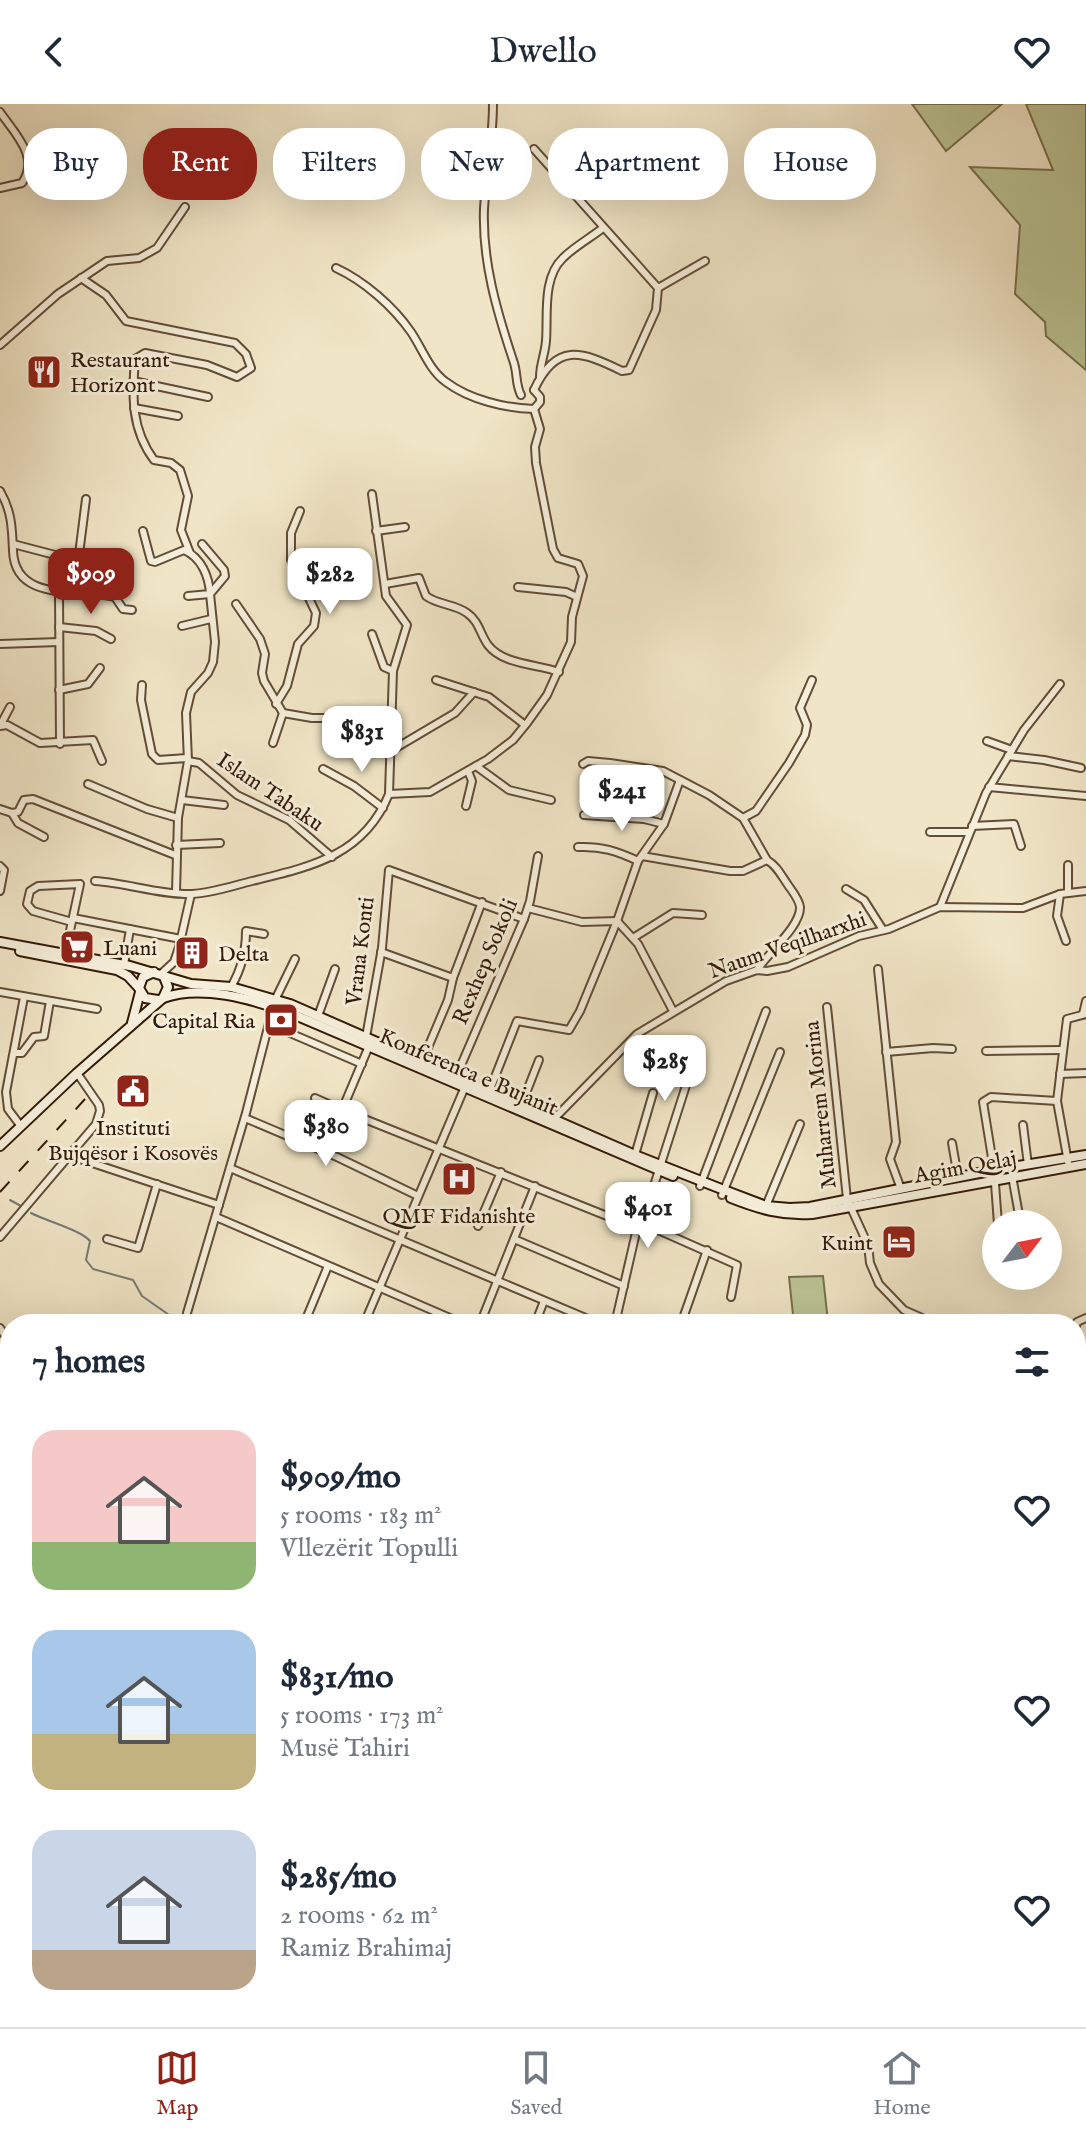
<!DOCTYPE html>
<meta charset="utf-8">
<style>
:root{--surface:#fff;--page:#f2f2f3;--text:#1f2937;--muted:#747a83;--line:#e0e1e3;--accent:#8f2418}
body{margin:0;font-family:"IM FELL English",serif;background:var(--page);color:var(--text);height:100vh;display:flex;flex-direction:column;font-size:30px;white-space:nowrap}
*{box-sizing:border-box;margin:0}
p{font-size:26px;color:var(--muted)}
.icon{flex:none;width:44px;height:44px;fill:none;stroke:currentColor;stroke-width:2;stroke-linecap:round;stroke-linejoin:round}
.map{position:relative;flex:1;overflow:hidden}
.details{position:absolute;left:0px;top:1210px;width:1086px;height:714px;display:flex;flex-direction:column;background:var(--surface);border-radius:32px 32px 0 0;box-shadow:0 8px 32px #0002}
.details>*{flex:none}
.banner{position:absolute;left:24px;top:24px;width:1038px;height:72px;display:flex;gap:16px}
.needle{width:52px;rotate:58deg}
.controls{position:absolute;left:982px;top:1106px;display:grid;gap:16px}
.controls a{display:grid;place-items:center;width:80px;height:80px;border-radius:50%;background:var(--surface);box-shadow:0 8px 32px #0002;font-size:40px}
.price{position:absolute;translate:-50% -68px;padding:0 18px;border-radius:16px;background:#fff;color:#222;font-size:26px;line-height:52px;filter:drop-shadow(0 2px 4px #0008)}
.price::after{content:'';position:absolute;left:50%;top:48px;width:24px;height:18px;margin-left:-12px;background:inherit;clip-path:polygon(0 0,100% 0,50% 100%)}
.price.current{background:var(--accent);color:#fff}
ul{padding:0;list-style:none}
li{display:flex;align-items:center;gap:24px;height:200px;padding:0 32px}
li span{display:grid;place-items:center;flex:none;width:224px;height:160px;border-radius:24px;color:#555}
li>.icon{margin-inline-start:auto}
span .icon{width:96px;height:96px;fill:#fffc;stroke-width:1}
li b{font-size:34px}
h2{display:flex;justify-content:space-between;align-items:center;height:96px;padding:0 32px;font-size:34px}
.chip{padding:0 28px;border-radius:32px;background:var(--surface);box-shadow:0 8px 32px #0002;font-size:28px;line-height:72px}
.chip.current{background:var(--accent);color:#fff}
header{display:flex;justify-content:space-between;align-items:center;height:104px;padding:0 32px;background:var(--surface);font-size:36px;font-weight:600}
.tabs{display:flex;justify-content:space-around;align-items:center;height:112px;border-top:2px solid var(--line);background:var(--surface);font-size:22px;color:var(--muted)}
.tabs a{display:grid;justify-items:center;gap:4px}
.tabs .current{color:var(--accent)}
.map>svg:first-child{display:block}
</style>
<header><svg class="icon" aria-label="back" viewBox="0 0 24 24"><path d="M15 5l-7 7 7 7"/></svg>Dwello<svg class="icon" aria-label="heart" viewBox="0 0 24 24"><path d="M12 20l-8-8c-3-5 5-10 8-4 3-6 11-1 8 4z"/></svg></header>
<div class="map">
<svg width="1086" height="1923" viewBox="0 0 1086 1923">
<rect width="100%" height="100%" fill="#f0e5c6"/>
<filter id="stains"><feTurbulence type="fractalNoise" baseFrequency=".0025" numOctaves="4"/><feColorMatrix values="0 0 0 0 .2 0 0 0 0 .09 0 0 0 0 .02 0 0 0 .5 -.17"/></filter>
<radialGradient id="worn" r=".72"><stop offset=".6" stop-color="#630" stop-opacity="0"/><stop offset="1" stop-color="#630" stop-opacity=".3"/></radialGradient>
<g fill="#bbc494" stroke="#776f4d" stroke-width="2">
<polygon points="912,0 1002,0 946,47"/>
<polygon points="1026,0 1086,0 1086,266 1046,232 1045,218 1015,190 1020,121 970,63 1053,66"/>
<polygon points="823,1172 828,1218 794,1220 789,1173"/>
</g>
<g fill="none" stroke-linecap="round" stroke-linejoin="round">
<g stroke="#757b76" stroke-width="2">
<polyline points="10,1096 21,1102"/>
<path d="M31,1109C46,1117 81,1126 90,1137L86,1156L93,1165L133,1176L142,1192L182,1220"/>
<polyline points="1076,1625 1086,1622"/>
</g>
<defs>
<g id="street">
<path d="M493,0C493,36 486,70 484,105C482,157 497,208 513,256C518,269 515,280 521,291"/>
<path d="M0,8C15,30 40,53 22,79L0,84"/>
<polyline points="534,45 658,184 705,157"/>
<path d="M336,164C364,177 393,202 411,228C422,244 429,266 446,278C470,296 505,304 534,305"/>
<path d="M81,174L106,191L126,217L235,239L246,250L251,264L237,273L207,261L145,249L135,255C132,292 131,325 154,356L171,359L180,366L188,392L181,426L190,449"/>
<polyline points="0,241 58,190 107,157 139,154 157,144 185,103"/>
<path d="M540,273C540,260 545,250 546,237C548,211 542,174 563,154C574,143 590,134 603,124"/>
<polyline points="133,277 208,293"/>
<path d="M534,286C556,238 581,247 622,267L629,266L656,206L658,184"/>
<polyline points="134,304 178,312"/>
<polyline points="534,305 540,298 540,293 534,286"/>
<path d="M0,387C12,408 12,424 13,447C15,499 79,484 115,493L123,505L132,506"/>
<path d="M143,427L151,457L155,458L184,446C202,454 209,473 210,490L188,492"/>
<polyline points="376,427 405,423"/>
<polyline points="13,440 78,457"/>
<path d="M385,480L419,474L426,492C438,501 455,500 467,509C479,517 480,530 488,541C503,561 538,560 559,568"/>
<polyline points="518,483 566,488 577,493"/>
<polyline points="59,488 60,640"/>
<polyline points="72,488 76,474 86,395"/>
<polyline points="236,500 260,535 265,550 262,569 264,577 283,609 312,614 358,614 390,629"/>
<polyline points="182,522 211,515"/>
<polyline points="59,523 96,527 111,535"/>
<polyline points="372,530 384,563 393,567"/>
<polyline points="0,540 59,538"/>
<polyline points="436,576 489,593 525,621"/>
<polyline points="142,581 141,596 152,650 158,656 187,654"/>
<polyline points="59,586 88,580 100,564"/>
<polyline points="276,600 287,582 298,540 314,522 316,509 291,456 291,429 300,407"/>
<polyline points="10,603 0,622 7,621 40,639 93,636 102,657"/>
<polyline points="987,637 1012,646"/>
<polyline points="273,639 283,609"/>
<polyline points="389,648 455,609 474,588"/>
<polyline points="1008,652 1044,656 1081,664"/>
<polyline points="188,657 199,659 237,691 289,716 332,753"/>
<polyline points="583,660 588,657 610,659 663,667 709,691 743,714 756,707 789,659 805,631 807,621 800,604 812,576"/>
<polyline points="476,662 509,686 551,696"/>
<polyline points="323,665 354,682 383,704"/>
<polyline points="88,680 147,705 178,714"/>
<polyline points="989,683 1086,692"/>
<polyline points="389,690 430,688 488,655 513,636 527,619 547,591 571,538 572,513 583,472 578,460 558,454 553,445 536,359 535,343 540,325 534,305"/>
<polyline points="182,696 224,701"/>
<polyline points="466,702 472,677 468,667"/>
<polyline points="0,705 12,709 18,708 24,696 33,695 175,751"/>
<polyline points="12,709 18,719 44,733"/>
<polyline points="584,711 644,715 664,720"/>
<path d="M743,714L767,756C777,762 781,771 788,781C792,787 799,795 800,803C801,822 768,849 757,866"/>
<polyline points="972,722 1014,720 1021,742"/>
<polyline points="930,728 969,728"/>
<polyline points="176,741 220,739"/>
<path d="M578,743C601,742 617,747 638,757"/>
<polyline points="642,752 730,767 743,767 767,756"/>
<polyline points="0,762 4,766 0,787"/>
<path d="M95,777C127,779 160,791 192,790C212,789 232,782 252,777C310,763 364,752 389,690L393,567L407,521L386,492L372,390"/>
<polyline points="846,785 864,796 883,826"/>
<polyline points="176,788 178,714 188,657 186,609 191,588 208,569 213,558 215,538 210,490 225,472 224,466 202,440"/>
<polyline points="1068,789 1068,761"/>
<polyline points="1060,790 1057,812 1066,837"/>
<polyline points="940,803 986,689 1024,626 1060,580"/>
<polyline points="528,804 582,818 617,817 638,840 673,907"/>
<polyline points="73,814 181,835"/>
<polyline points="633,834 673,809 702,811"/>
<polyline points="381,848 453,874"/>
<polyline points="65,850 80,780 38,782 30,787 27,800 33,807 72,818"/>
<polyline points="124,861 130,825"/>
<polyline points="878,865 896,1038 890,1055 901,1085"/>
<polyline points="161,870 174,858 179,843 191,790"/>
<path d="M231,883C241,866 246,847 246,827L264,830"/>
<polyline points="0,888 97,905"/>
<polyline points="827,903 847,1095 868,1141 870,1159 879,1180 904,1206 936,1220"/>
<polyline points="1083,910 1086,897"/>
<polyline points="318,912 335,865"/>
<polyline points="269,920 362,960"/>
<polyline points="366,933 382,844 389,766 524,815"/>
<polyline points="369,942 342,1006 637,1124"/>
<polyline points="986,947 1063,946"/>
<polyline points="886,948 933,944 952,945"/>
<polyline points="14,949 22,949 34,933 44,932 50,897"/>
<polyline points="421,960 448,896 453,874 482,798"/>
<polyline points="1060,970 1086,969"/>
<polyline points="456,973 524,815 530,797 538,752"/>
<polyline points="489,988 517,917 569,926 580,907 617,817 638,757 664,720 680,676"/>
<polyline points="315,994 342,1006"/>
<polyline points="521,1002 539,956"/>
<polyline points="245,1014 337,1053 418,1092"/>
<polyline points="551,1018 637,930 726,877 757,866 767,867 788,863 859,832 889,825 940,803 1023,804 1060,790 1086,787"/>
<polyline points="20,1021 8,1005 6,988 24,893"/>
<polyline points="1023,1021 1028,1061"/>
<polyline points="952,1039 958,1073"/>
<polyline points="68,1051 219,1101"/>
<polyline points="635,1051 653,989"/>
<polyline points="1068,1058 1057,997 1067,915 1086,910"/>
<polyline points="230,1064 600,1220"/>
<polyline points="1012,1072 1019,1111"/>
<polyline points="700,1082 766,907"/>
<polyline points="722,1091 780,948"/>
<polyline points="766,1102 800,1020"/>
<polyline points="216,1113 464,1220"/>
<polyline points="642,1119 737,1161 731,1193"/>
<polyline points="998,1119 1008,1117 1020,1120"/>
<polyline points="998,1120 994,1066 983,998 991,993 1057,997"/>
<polyline points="478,1122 501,1068"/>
<polyline points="0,1133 96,1020 100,1007 99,1001 77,969"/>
<polyline points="107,1135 138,1144 157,1080"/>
<polyline points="514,1135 624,1182"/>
<polyline points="1004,1172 1004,1174"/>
<polyline points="187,1209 246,1009 275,896 295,855"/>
<polyline points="26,1220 86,1220"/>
<polyline points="304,1220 328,1162"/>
<polyline points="364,1220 464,985"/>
<polyline points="480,1220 535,1082"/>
<polyline points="535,1220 544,1197"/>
<polyline points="615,1220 637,1124 642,1119 698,944"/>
<polyline points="681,1220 707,1146"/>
<polyline points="1076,1222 1077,1218 1086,1214"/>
<polyline points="0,1224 10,1239"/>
<polyline points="1076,1262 1086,1263"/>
<polyline points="0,1289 10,1298"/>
<polyline points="1076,1298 1078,1302"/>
<polyline points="1076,1346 1086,1345"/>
<polyline points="1076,1358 1086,1369"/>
<polyline points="0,1383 10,1394"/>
<polyline points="0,1459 10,1463"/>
<polyline points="1076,1520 1086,1515"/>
<polyline points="1076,1568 1086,1564"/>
<polyline points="0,1580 10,1577"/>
<polyline points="1076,1755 1086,1760"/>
<polyline points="0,1776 10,1774"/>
<polyline points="1076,1816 1086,1853"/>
<polyline points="0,1892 10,1890"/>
<polyline points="79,1914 81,1923"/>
<polyline points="142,1914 148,1923"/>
<polyline points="514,1914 524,1923"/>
<polyline points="694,1914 702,1923"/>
<polyline points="811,1914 817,1923"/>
<polyline points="965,1914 993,1923"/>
<polyline points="473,1919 474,1914"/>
<polyline points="300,1923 323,1914"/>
<polyline points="889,1923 896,1914"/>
</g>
<g id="secondary">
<polyline points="0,838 130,862 191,880 231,883 290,900 635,1051 724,1086 766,1102 790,1104 810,1103 994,1066 1086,1051"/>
<polyline points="20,847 117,866 128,872 139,884"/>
<polyline points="154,868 143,873 139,884 145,894 158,896"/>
<path d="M163,894C201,880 251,895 288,908L673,1072"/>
<polyline points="132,919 140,888"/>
<polyline points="0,1042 77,969 163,894 168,883 164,873"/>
<path d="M731,1094C759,1105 782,1112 812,1110L1086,1060"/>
<polyline points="0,1613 10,1625"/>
<polyline points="261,1914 269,1923"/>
</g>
</defs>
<use href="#street" stroke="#624d36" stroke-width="10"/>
<use href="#secondary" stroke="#331a06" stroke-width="12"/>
<use href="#street" stroke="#f5eeda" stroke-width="6"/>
<use href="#secondary" stroke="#f5eeda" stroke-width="8"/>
<polyline stroke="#331a06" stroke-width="2" stroke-dasharray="14 14" stroke-linecap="butt" points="0,1088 86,994"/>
</g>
<defs>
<symbol id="restaurant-square" viewBox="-11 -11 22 22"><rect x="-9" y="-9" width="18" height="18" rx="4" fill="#8f2418" stroke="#f5eeda"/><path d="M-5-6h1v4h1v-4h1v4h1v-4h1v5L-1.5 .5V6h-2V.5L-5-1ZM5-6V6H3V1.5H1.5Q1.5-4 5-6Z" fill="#fff"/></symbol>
<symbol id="supermarket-square" viewBox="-11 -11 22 22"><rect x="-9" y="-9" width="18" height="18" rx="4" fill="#8f2418" stroke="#f5eeda"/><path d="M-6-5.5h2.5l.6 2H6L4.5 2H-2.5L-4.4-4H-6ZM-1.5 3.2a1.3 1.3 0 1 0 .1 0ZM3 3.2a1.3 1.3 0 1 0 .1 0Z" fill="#fff"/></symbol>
<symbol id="building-square" viewBox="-11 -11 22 22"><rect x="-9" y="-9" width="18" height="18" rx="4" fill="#8f2418" stroke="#f5eeda"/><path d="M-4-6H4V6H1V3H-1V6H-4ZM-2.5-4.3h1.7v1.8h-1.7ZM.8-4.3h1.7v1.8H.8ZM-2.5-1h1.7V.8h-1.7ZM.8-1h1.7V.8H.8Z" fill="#fff"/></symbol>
<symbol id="bank-square" viewBox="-11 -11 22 22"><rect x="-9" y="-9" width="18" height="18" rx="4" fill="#8f2418" stroke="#f5eeda"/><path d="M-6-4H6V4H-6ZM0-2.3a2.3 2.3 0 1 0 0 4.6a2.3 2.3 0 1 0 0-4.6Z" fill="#fff"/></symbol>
<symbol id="civic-square" viewBox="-11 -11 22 22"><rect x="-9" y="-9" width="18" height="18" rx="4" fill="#8f2418" stroke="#f5eeda"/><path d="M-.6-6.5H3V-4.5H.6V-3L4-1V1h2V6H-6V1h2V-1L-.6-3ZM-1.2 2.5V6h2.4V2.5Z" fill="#fff"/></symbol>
<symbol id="hospital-square" viewBox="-11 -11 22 22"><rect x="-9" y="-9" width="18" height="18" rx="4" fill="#8f2418" stroke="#f5eeda"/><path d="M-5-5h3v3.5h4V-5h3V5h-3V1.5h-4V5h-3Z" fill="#fff"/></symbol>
<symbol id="hotel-square" viewBox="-11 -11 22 22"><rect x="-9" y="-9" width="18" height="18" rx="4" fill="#8f2418" stroke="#f5eeda"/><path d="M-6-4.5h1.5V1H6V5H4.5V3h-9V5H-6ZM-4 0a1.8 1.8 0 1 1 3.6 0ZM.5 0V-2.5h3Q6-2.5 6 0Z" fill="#fff"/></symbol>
</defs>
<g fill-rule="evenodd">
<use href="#restaurant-square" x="24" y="248" width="40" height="40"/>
<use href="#supermarket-square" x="57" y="823" width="40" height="40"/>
<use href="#building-square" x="172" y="829" width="40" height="40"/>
<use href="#bank-square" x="261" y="896" width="40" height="40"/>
<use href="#civic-square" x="113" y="967" width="40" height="40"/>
<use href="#hospital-square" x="439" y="1055" width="40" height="40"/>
<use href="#hotel-square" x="879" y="1118" width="40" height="40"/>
</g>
<g text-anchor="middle" stroke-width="6" stroke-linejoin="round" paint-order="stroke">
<g font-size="22" fill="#331a06" stroke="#f5eeda" text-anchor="start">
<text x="70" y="263">Restaurant<tspan x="70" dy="25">Horizont</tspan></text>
<text x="103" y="851">Luani</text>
<text x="218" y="857">Delta</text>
<text x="255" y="924" text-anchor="end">Capital Ria</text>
<text x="133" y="1031" text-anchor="middle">Instituti<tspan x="133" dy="25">Bujqësor i Kosovës</tspan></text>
<text x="459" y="1119" text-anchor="middle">QMF Fidanishte</text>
<text x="873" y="1146" text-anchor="end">Kuint</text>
</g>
<g font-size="22" fill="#331a06" stroke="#f5eeda">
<text transform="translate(271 687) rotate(34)" y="8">Islam Tabaku</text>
<text transform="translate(787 840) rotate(-19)" y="8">Naum Veqilharxhi</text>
<text transform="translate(359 847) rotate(-83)" y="8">Vrana Konti</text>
<text transform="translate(484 857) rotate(-67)" y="8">Rexhep Sokoli</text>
<text transform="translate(469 967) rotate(23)" y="8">Konferenca e Bujanit</text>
<text transform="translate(819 1001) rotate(-96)" y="8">Muharrem Morina</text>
<text transform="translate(965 1062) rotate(-10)" y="8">Agim Qelaj</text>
</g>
</g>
<rect width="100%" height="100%" filter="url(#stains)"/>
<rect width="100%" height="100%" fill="url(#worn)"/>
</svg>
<div class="controls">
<a><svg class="needle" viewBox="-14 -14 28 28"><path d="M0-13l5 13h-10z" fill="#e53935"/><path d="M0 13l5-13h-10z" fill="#747a83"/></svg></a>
</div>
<b class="price current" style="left:91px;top:512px">$909</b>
<b class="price" style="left:330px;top:512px">$282</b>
<b class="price" style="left:362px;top:670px">$831</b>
<b class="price" style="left:622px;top:729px">$241</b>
<b class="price" style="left:665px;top:999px">$285</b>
<b class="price" style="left:326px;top:1064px">$380</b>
<b class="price" style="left:648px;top:1146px">$401</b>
<div class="banner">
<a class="chip">Buy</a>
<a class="chip current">Rent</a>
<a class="chip">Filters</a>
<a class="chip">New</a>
<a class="chip">Apartment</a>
<a class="chip">House</a>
</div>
<section class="details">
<h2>7 homes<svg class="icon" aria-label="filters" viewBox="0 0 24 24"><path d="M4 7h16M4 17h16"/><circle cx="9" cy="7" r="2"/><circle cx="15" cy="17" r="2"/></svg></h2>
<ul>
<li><span style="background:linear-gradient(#f6c9c9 70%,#8fb573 0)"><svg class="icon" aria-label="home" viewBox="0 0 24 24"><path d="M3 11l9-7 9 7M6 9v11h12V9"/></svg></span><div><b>$909/mo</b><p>5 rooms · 183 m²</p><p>Vllezërit Topulli</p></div><svg class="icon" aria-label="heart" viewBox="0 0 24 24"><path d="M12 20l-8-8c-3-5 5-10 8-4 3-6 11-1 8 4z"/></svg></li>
<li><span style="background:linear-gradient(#a9c7e8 65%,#c2b280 0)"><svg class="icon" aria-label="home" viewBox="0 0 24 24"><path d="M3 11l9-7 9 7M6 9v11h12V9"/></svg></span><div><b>$831/mo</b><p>5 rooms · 173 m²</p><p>Musë Tahiri</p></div><svg class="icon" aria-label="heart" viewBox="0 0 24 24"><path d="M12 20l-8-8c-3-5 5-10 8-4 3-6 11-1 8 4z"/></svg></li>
<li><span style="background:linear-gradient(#c9d6e8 75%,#b9a48a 0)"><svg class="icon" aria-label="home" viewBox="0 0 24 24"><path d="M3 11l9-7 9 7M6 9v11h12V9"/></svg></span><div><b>$285/mo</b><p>2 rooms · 62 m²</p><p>Ramiz Brahimaj</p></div><svg class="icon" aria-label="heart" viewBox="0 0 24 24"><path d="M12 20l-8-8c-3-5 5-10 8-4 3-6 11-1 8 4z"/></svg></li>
</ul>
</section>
</div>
<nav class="tabs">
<a class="current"><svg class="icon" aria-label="map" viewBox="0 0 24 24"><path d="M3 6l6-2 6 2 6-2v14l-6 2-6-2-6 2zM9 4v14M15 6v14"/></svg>Map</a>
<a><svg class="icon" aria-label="saved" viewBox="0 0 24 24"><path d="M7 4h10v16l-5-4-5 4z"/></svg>Saved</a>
<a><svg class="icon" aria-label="home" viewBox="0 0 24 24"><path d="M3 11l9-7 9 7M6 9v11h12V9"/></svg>Home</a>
</nav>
